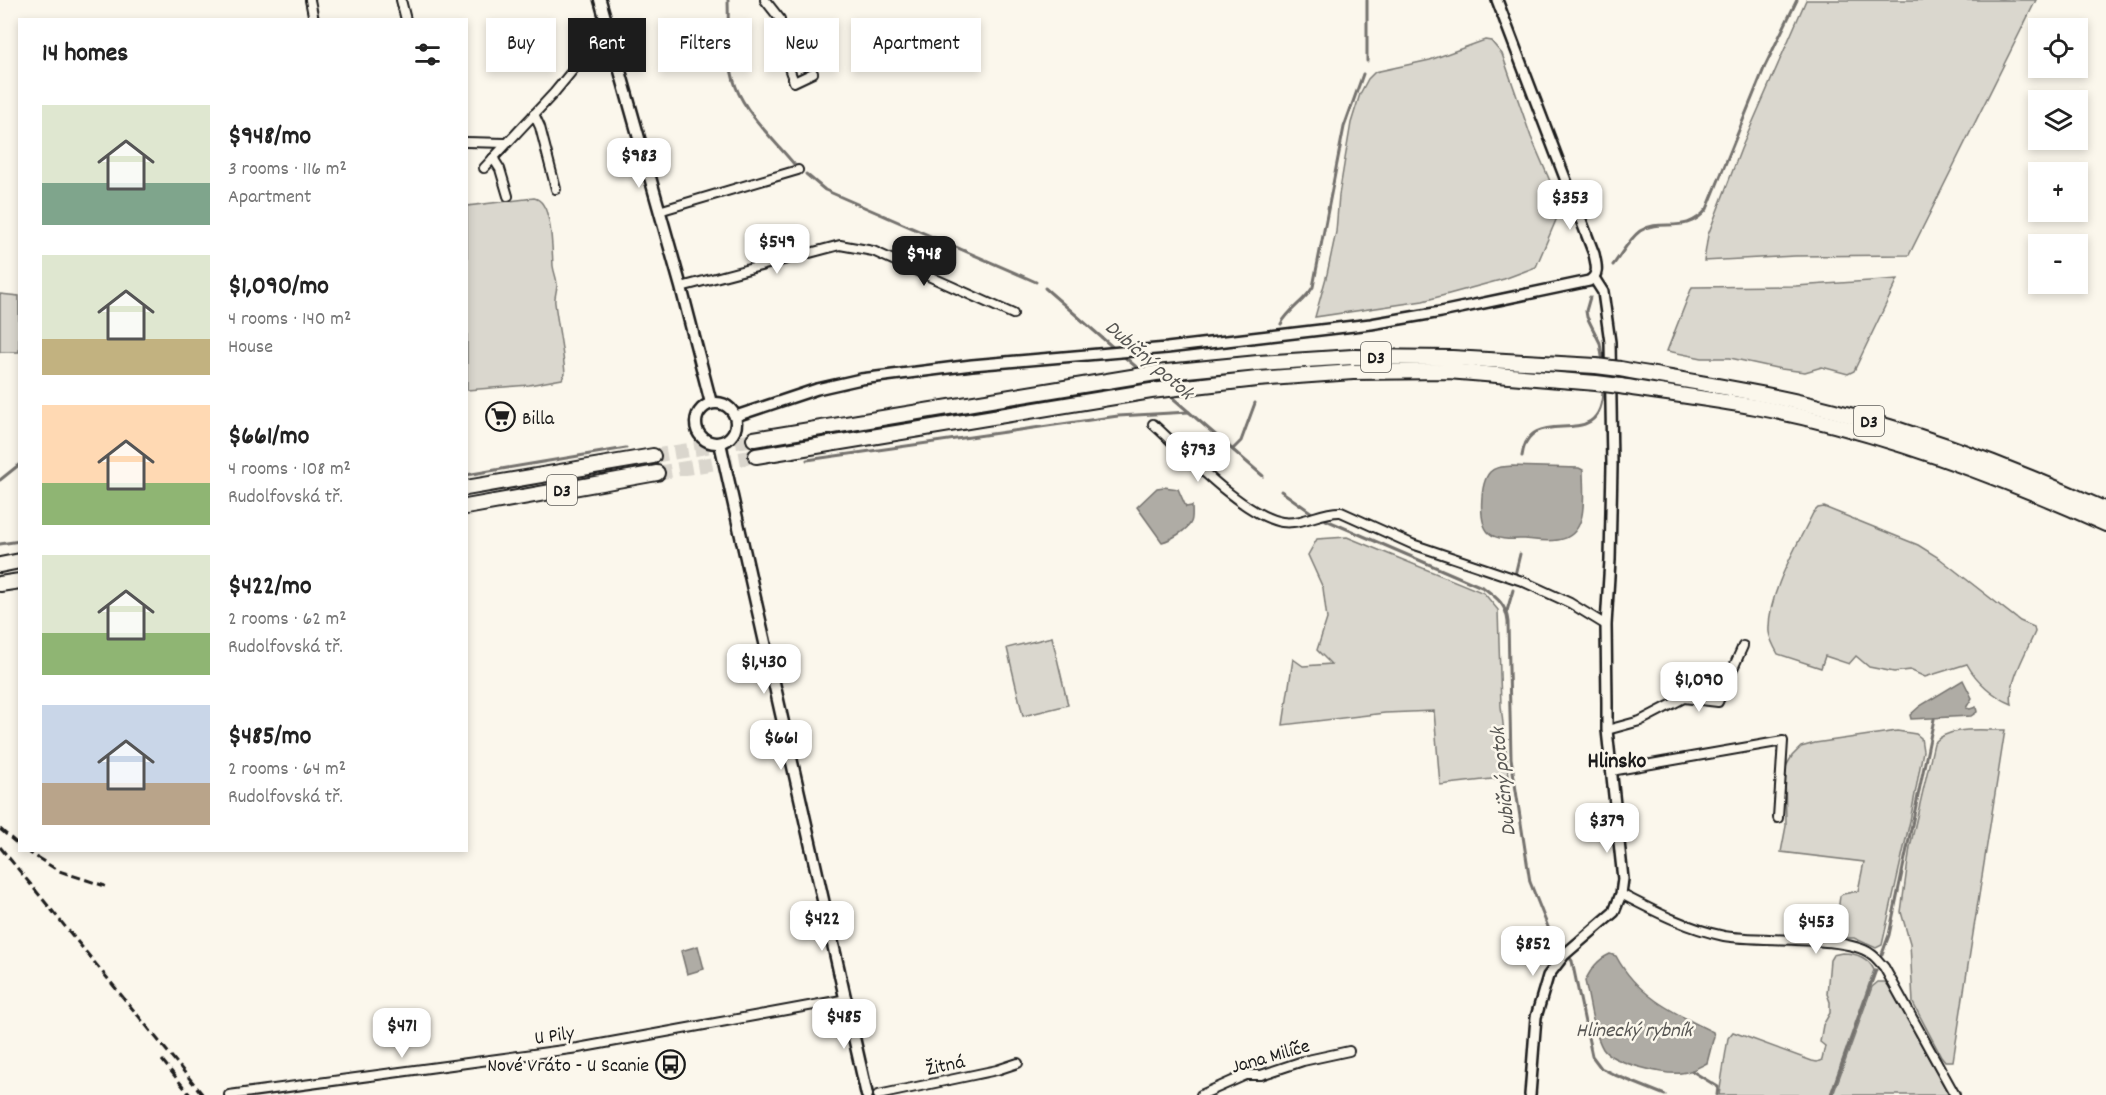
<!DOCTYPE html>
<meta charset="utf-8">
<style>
:root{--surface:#fff;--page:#f6f6f6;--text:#222;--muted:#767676;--accent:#1c1c1c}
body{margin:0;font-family:Dekko,sans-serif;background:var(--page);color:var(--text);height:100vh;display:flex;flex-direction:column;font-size:22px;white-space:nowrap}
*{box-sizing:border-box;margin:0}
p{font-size:20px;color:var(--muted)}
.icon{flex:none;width:33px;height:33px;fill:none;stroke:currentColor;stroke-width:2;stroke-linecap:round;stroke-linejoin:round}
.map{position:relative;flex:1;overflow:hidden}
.drawer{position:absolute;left:18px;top:18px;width:450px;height:834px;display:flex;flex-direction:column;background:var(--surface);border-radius:0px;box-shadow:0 3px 9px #0003}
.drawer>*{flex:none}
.hud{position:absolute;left:486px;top:18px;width:570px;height:54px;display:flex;gap:12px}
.buttons{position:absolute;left:2028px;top:18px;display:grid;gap:12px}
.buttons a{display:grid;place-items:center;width:60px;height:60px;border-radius:0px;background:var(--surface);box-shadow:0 3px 9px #0003;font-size:30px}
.price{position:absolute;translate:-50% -51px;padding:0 14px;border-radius:12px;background:#fff;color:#222;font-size:20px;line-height:39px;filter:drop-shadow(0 2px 3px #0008)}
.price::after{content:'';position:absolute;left:50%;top:36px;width:18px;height:14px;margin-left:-9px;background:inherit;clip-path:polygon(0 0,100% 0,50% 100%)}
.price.selected{background:var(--accent);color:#fff}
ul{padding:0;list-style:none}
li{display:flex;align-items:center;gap:18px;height:150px;padding:0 24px}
li span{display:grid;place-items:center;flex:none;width:168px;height:120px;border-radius:0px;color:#555}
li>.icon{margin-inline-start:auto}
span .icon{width:72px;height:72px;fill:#fffc;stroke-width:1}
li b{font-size:26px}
h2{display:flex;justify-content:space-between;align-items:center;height:72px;padding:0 24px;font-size:26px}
.pill{padding:0 21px;border-radius:0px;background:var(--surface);box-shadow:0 3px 9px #0003;font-size:21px;line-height:54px}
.pill.selected{background:var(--accent);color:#fff}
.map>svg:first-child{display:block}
</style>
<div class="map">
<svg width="2106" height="1095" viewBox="0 0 2106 1095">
<rect width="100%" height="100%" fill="#fbf7ec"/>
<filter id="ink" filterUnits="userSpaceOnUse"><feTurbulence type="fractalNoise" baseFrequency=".0167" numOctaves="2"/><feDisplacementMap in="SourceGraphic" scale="12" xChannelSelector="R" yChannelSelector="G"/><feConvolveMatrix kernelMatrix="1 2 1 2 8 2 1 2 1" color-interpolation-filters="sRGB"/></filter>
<g filter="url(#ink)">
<g fill="#dad7ce" stroke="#7b7a75" stroke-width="1.5">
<polygon points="1806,0 2036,0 1909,255 1795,256 1704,261 1708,235 1741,149"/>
<polygon points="1485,40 1491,41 1502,54 1531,137 1556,195 1559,213 1536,267 1504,279 1423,301 1315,317 1327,274 1336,232 1339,195 1351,123 1360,94 1368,79 1375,72 1430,60"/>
<path d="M534,198C553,201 552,252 553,266C554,273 557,279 557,285C557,291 554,297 555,303C558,327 563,350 565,373L562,379L529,385L467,390V206Z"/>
<polygon points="1898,279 1854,371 1848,374 1822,367 1805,372 1781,369 1730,358 1702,358 1667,351 1692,287 1796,286"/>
<polygon points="0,294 19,296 19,352 0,352"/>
<path d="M1824,507L1918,545L1939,558L2020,621L2034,627L2035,632C2027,651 2007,684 2012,704C1994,697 1976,681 1967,664L1925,677L1910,670L1894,672L1869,667L1856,656L1849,664L1825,656L1821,668L1778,654C1774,647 1770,640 1769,632C1767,594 1797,546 1813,513L1818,508Z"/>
<polygon points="1347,537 1484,593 1498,610 1501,706 1509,777 1440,785 1434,711 1385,713 1283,725 1293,659 1303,666 1331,664 1317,650 1327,619 1323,588 1308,555 1317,539"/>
<polygon points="1052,637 1068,705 1023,716 1007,648"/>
<path d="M2005,730L1953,1061H1945L1941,1056L1913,1003L1910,943L1901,912L1910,847L1934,743C1950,725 1982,731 2005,730Z"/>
<polygon points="1897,731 1916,734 1921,738 1923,751 1910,821 1882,945 1876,948 1854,938 1838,938 1835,935 1840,896 1843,894 1858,891 1864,862 1781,852 1786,826 1785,768 1792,756 1801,747 1815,743"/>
<path d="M1842,953C1856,953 1868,957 1874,970L1830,1095H1719L1728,1038L1733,1032L1812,1061L1817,1062L1822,1060L1825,1046L1820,1042L1823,1025L1830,1013V1002L1827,994L1830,960L1833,955Z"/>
<polygon points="1878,982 1885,982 1889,986 1949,1095 1833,1095 1872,987"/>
</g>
<g fill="#afaca5" stroke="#74726e" stroke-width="1.5">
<path d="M1512,466L1579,468L1583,470C1583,494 1590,536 1558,540C1547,542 1535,540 1525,539C1514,539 1498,541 1489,533C1478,523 1480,483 1490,472C1496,466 1504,467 1512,466Z"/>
<path d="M1164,487L1178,489L1186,507L1192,506C1192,511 1193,518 1191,522C1188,530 1170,540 1162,542L1137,507L1157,488Z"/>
<polygon points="1963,680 1972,698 1966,708 1970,709 1976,707 1977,712 1971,716 1911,719 1910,715 1920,706"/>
<polygon points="698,946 704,969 687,974 681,951"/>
<path d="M1610,954L1616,956C1637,996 1674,1013 1713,1032L1714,1036L1707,1063C1699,1067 1691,1072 1681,1073C1665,1075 1612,1063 1603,1049C1593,1032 1590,1001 1585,981C1591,969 1597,960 1610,954Z"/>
</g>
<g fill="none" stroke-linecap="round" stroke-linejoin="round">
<g stroke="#74726e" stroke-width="3">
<path d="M728,0C729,28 726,61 736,87C746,114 776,142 794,164"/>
<polyline points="1367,0 1367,61"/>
<polyline points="806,174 825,190 1036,282"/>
<path d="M1613,265C1621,255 1629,239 1640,231C1662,217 1685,236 1707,209L1765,66L1797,0"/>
<polyline points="1045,288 1116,350"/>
<polyline points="1590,297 1586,311 1587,317 1600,343 1603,363"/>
<path d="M1281,324C1289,309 1304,302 1313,287L1344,127L1363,74"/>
<polyline points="1121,354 1141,371"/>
<polyline points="1167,393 1263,476"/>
<polyline points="1233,449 1241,441 1255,403"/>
<path d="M1522,456C1530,398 1603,459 1603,388"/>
<polyline points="807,460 1118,416 1189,412"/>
<polyline points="466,475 626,448"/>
<polyline points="0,480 20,464"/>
<polyline points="1281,491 1312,513"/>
<path d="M1326,520L1484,588C1497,598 1506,604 1508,622L1511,758L1530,882L1550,932L1572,961L1592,1056L1601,1068L1615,1075L1665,1095"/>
<polyline points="0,544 20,541"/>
<polyline points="1515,575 1520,554"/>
<polyline points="1507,611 1513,590"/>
<polyline points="1882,954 1889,935 1934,719"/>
<polyline points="1692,1071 1718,1087 1717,1095"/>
<polyline points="1831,1095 1876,970"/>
</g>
<g stroke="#dad6cd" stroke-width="14" stroke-dasharray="14 7" stroke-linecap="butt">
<polyline points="653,456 754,439"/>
<polyline points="657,473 756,456"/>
</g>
<defs>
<g id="minor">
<polyline points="310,0 314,20"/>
<polyline points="401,0 406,20"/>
<polyline points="765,0 780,19 780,43 794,82 813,73"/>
<polyline points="534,114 540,127 556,189"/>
<polyline points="466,142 506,143"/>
<polyline points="493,158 500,169 508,196"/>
<polyline points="484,168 554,93 596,42 601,38 610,34"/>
<polyline points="659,211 798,170"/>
<polyline points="681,287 840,245 873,251 1013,314"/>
<path d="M1153,424C1183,451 1243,516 1282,522C1303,525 1321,511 1341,512L1412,544L1522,581L1570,603L1606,625"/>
<polyline points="1607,730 1640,721 1684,698 1718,702 1743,646"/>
<polyline points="1611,771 1783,741 1778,818"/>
<path d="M1621,894C1654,911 1688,929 1724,936C1759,942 1846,935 1871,954C1876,957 1880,963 1884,967L1955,1095"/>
<polyline points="229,1095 578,1048 847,999"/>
<polyline points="878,1095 997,1070 1018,1063"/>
<polyline points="1201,1095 1246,1075 1261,1075 1303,1061 1349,1051"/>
</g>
<g id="tertiary">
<path d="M736,416L817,389L861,379L972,365L1167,348L1371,324L1441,312L1589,281C1600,275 1596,264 1594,254L1497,0"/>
<polyline points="1530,1095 1536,1017 1548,976 1564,955 1614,912 1621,894 1623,879 1607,730 1607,703 1606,625 1610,560 1612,465 1610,342 1603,292 1594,278"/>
</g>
<g id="secondary">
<polyline points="600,0 681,287 711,403"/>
<circle cx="716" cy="423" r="20"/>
<polyline points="720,443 867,1095"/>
</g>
<g id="motorway">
<path d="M1620,369C1698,383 1777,394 1853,416C1940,441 2024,473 2106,510"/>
<path d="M1620,386C1665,393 1711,399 1756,407C1876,430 1995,474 2106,524"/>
<polyline points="754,439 1156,373 1258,363 1353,357 1452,358 1596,366"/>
<polyline points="756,456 1151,391 1257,379 1353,372 1448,371 1596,383"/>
<polyline points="466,488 653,456"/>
<polyline points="466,507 657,473"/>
<polyline points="0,565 20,561"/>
<polyline points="0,584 20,581"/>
</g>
</defs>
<use href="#minor" stroke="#1c1c1c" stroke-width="12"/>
<use href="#tertiary" stroke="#1c1c1c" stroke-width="14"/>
<use href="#secondary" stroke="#1c1c1c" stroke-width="15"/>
<use href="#motorway" stroke="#1c1c1c" stroke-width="18"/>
<use href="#minor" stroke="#fbf7ec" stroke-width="8"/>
<use href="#tertiary" stroke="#fbf7ec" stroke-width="9"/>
<use href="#secondary" stroke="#fbf7ec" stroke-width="10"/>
<use href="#motorway" stroke="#fbf7ec" stroke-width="14"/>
<g stroke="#1c1c1c" stroke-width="3" stroke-dasharray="9 4.5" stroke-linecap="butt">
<polyline points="0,829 20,846"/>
<polyline points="0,847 203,1095"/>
<polyline points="25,850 59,871 105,886"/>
<polyline points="162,1060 190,1095"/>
</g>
<defs>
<g id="motorway-bridge">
<polyline points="1596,366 1620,369"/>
<polyline points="1596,383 1620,386"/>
</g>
</defs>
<use href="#motorway-bridge" stroke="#1c1c1c" stroke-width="18" stroke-linecap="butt"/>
<use href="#motorway-bridge" stroke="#fbf7ec" stroke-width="14"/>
</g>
</g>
<defs>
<symbol id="supermarket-ring" viewBox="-11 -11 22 22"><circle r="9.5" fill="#fbf7ec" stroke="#1c1c1c" stroke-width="1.5"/><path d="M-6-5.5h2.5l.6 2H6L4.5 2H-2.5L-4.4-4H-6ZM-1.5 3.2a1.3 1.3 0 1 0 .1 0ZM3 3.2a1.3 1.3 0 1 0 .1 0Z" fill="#1c1c1c"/></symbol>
<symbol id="bus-ring" viewBox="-11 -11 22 22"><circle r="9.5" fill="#fbf7ec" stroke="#1c1c1c" stroke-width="1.5"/><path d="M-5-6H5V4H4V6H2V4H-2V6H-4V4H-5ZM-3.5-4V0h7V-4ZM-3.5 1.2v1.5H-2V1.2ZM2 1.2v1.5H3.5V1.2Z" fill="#1c1c1c"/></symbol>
</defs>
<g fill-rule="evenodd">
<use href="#supermarket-ring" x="484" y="400" width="33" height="33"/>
<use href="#bus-ring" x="654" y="1048" width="33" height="33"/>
</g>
<g text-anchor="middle" stroke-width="5" stroke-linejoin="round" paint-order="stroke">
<g fill="#fbf7ec" stroke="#5f5e5a" stroke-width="1.5">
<rect x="1361" y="342" width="30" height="30" rx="4.5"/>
<rect x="1854" y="406" width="30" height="30" rx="4.5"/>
<rect x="547" y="475" width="30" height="30" rx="4.5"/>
</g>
<g font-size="18" font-weight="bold" fill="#1c1c1c">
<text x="1376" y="363">D3</text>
<text x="1869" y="427">D3</text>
<text x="562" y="496">D3</text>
</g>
<g font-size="20" fill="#1c1c1c" stroke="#fbf7ec" text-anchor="start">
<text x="522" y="424">Billa</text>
<text x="649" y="1071" text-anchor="end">Nové Vráto - U Scanie</text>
</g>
<g font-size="20" fill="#1c1c1c" stroke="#fbf7ec">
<text transform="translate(554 1034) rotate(-8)" y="7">U Pily</text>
<text transform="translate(1270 1055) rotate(-16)" y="7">Jana Milíče</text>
<text transform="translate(945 1064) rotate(-12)" y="7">Žitná</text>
</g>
<g font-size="21" font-style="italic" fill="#575653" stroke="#fbf7ec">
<text transform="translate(1150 359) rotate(41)" y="7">Dubičný potok</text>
<text transform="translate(1502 782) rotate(-96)" y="7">Dubičný potok</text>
<text x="1634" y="1036">Hlinecký rybník</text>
</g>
<g font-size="22" font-weight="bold" fill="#1c1c1c" stroke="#fbf7ec">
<text x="1617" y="767">Hlinsko</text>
</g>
</g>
</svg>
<div class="buttons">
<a><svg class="icon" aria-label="locate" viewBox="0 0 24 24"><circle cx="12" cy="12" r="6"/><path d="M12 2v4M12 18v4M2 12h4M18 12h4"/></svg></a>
<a><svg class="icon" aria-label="layers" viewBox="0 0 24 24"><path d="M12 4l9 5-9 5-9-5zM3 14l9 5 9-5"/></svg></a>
<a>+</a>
<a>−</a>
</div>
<b class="price" style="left:639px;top:189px">$983</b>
<b class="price" style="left:1570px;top:231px">$353</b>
<b class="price" style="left:777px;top:275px">$549</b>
<b class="price selected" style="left:924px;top:287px">$948</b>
<b class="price" style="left:1198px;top:483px">$793</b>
<b class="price" style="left:764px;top:695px">$1,430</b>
<b class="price" style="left:1699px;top:713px">$1,090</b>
<b class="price" style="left:781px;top:771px">$661</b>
<b class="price" style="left:1607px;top:854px">$379</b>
<b class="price" style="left:822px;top:952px">$422</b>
<b class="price" style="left:1816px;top:955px">$453</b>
<b class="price" style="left:1533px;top:977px">$852</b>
<b class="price" style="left:844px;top:1050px">$485</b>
<b class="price" style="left:402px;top:1059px">$471</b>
<div class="hud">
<a class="pill">Buy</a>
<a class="pill selected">Rent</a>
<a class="pill">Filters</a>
<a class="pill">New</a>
<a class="pill">Apartment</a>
</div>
<section class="drawer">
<h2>14 homes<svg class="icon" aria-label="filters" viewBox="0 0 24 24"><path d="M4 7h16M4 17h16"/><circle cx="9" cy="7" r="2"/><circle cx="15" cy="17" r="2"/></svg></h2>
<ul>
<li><span style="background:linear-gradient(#dfe7d0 65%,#7fa58c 0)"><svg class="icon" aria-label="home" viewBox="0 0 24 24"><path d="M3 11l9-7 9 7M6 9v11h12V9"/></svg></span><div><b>$948/mo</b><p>3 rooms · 116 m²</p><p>Apartment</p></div></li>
<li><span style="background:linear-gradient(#dfe7d0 70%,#c2b280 0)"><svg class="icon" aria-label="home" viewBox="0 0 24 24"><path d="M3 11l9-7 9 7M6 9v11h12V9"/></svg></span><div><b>$1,090/mo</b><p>4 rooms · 140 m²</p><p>House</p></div></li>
<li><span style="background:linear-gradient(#ffd9b3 65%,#8fb573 0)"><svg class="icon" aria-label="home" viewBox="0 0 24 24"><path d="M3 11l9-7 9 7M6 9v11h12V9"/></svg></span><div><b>$661/mo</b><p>4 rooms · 108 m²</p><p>Rudolfovská tř.</p></div></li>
<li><span style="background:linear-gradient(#dfe7d0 65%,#8fb573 0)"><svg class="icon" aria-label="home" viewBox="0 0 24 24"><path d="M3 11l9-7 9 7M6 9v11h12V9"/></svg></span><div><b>$422/mo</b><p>2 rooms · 62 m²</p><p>Rudolfovská tř.</p></div></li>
<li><span style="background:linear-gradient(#c9d6e8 65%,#b9a48a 0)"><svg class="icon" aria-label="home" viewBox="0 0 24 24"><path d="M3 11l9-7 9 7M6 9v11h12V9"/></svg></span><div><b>$485/mo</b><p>2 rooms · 64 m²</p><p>Rudolfovská tř.</p></div></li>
</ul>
</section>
</div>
